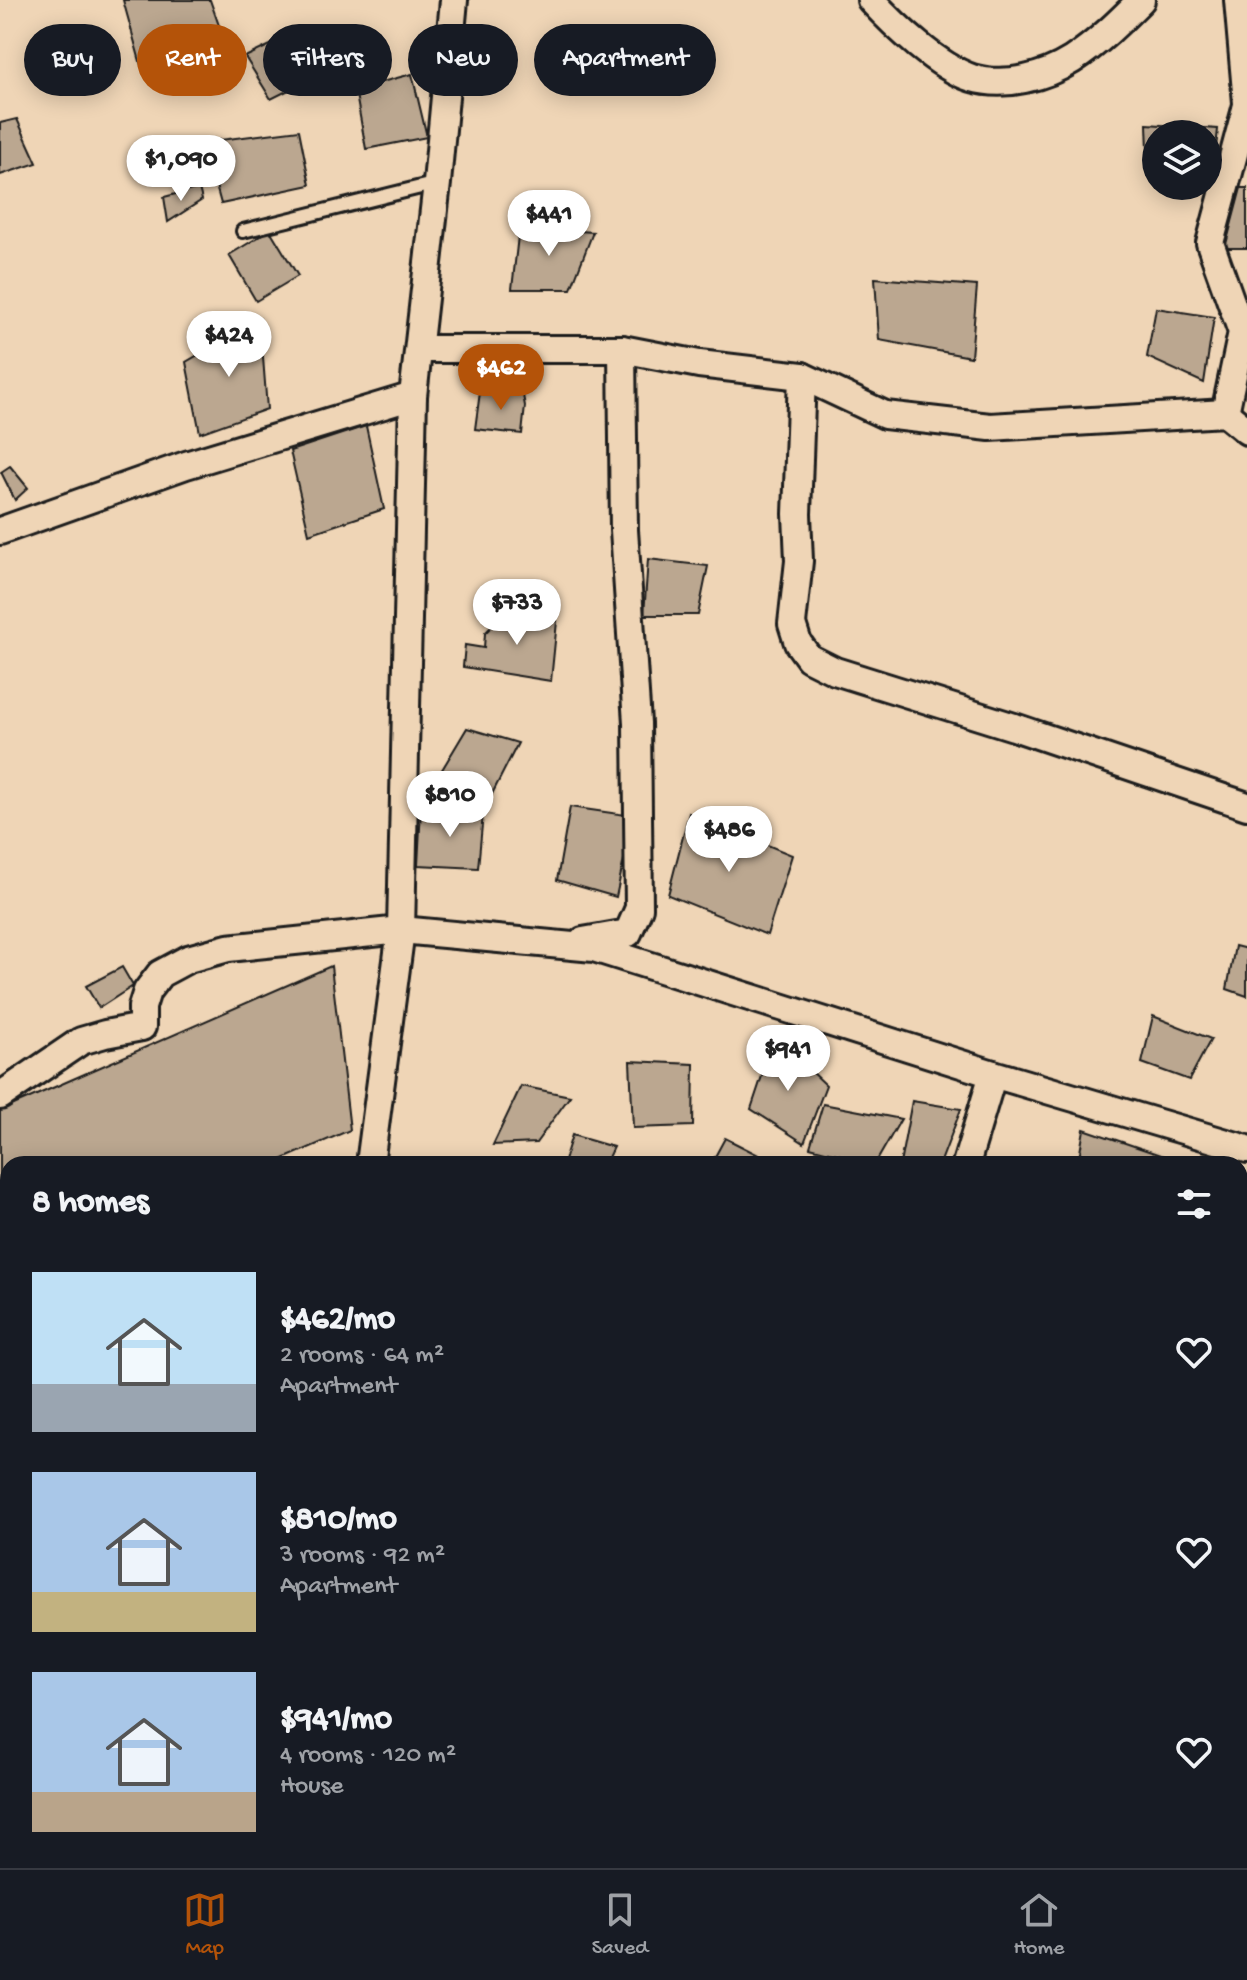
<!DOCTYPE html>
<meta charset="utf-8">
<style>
:root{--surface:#171b24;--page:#242831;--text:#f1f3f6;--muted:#9ea1a6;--line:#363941;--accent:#b45309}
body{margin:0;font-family:"Gochi Hand",sans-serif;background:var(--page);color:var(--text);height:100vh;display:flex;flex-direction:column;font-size:30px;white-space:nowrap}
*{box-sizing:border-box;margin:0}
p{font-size:26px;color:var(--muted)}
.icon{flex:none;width:44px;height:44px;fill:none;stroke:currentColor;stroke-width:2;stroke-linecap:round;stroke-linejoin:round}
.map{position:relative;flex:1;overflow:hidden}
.side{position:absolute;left:0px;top:1156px;width:1248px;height:712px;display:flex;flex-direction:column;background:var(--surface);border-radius:24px 24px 0 0;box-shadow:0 4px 20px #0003}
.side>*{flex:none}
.top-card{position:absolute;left:24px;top:24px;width:800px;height:72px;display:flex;gap:16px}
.fabs{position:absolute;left:1142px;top:120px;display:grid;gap:16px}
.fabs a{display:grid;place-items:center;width:80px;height:80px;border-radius:50%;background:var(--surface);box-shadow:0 4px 20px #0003;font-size:40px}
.price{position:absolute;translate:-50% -68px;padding:0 18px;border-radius:28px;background:#fff;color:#222;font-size:26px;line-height:52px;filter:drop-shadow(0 2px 4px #0008)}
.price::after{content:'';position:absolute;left:50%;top:48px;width:24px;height:18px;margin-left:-12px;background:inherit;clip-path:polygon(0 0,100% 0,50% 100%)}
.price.on{background:var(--accent);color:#fff}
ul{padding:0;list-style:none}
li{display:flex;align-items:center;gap:24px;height:200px;padding:0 32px}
li span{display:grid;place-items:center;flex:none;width:224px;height:160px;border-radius:0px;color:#555}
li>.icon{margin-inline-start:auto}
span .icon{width:96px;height:96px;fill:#fffc;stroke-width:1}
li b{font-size:34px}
h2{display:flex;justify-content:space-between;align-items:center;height:96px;padding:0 32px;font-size:34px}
.tag{padding:0 28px;border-radius:36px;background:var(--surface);box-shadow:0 4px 20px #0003;font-size:28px;line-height:72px}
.tag.on{background:var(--accent);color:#fff}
.menu{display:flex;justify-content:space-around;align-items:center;height:112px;border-top:2px solid var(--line);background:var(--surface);font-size:22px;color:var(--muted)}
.menu a{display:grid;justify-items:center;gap:4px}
.menu .on{color:var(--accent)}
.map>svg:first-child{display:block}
</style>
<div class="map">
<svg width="1247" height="1868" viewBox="0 0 1247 1868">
<rect width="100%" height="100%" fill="#efd5b6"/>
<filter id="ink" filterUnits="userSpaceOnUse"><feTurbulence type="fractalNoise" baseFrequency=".0125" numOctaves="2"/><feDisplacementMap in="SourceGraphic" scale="16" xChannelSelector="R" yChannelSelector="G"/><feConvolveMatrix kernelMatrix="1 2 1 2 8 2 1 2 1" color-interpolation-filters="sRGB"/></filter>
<g filter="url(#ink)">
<g fill="#bba790" stroke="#1c1c1c" stroke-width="2">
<polygon points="123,0 210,0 223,37 141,65"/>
<polygon points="302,30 317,76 271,99 245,57"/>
<polygon points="412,74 427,137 366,149 355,89"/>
<polygon points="17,119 37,163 0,175 0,123"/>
<polygon points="1147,124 1218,129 1212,187 1207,186 1208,134 1156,134 1156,177 1149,176"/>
<polygon points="299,130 310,185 221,204 204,142"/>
<polygon points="199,188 202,200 168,222 164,197"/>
<polygon points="1241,188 1247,188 1247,248 1225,248"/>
<polygon points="519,227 593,232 571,289 512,289"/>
<polygon points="270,230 298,276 256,301 229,255"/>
<polygon points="875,278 977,286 971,357 879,340"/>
<polygon points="1156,308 1214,317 1204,383 1147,357"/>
<polygon points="260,319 267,409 200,433 186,362"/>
<polygon points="522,390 525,406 522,434 475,429 480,392"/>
<polygon points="366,426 384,509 309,534 290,451"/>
<polygon points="10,466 28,488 15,500 1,472"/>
<polygon points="648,559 708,566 698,615 644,615"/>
<polygon points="511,607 557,621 551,681 463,667 465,645 484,648 485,633"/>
<polygon points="467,728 518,743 491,796 437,778"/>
<polygon points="570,807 633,816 616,897 557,880"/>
<polygon points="421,809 483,814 478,868 418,865"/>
<polygon points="689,813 792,855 767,935 668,895"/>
<polygon points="1235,946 1247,949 1247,996 1227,989"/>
<polygon points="331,966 350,1130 272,1164 8,1164 8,1280 0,1283 0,1111"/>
<polygon points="122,967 133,986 99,1008 86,986"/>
<polygon points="1153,1016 1211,1039 1189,1080 1142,1063"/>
<polygon points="775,1037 826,1085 804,1143 751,1109"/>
<polygon points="630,1061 694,1064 693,1126 633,1128"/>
<polygon points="521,1086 570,1096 536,1143 493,1145"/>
<polygon points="912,1101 961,1109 940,1164 900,1164"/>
<polygon points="823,1104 901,1119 875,1164 810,1147"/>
<polygon points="1084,1129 1184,1163 1184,1164 1078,1164"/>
<polygon points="572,1135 613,1147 605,1164 563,1164"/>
<polygon points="725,1138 774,1163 711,1164"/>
<polygon points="1247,1314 1247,1417 1240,1411 1240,1323"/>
<polygon points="1240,1444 1247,1446 1247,1524 1240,1522"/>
<polygon points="1240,1575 1247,1578 1247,1609 1240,1625"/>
<polygon points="279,1860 320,1860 323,1868 268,1868"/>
<polygon points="333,1860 404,1860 390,1868 336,1868"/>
<polygon points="541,1860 611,1860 616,1868 547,1868"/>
<polygon points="948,1860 1008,1860 1012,1867 955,1868"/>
<polygon points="1022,1860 1055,1860 1037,1868 1028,1868"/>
<polygon points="1175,1860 1224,1860 1231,1862 1230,1868 1173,1868"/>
</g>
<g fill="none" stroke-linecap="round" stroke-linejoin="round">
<defs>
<polyline id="lane" points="243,231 437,183"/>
<g id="street">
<path d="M871,0C895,26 938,67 972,78C1005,88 1045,77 1072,60C1098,43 1120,21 1141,0"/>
<polyline points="1238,0 1247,103"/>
<polyline points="420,349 622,349 699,364 802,376 885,415 990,427 1225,413 1247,431"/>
<polyline points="802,376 797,514 799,561 792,624 798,643 809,658 835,671 1014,727 1247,806"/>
<polyline points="1225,413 1242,332 1210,243 1247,105"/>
<polyline points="0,531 186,465 413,396"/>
<polyline points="583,941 628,933 639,908 637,723 624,530 622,349"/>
<polyline points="0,1096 81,1041 105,1034 142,1027 142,1007 147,991 160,974 188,959 228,948 401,930 594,948 993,1074 1247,1149"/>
<polyline points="370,1164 401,930 413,396 437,183 454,0"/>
<polyline points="966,1164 993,1074"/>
<polyline points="0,1313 8,1309"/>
<polyline points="1240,1543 1247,1545"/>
<polyline points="0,1691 8,1688"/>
<polyline points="1240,1846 1247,1847"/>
<polyline points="447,1860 448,1868"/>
<polyline points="879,1860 888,1868"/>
<polyline points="251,1868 254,1860"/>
<polyline points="710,1868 755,1860"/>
<polyline points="1073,1868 1092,1860"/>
</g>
</defs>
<use href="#lane" stroke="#1c1c1c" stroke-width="18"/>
<use href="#street" stroke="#1c1c1c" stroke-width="32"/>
<use href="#lane" stroke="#efd5b6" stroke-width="12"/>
<use href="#street" stroke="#efd5b6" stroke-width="26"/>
</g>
</g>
</svg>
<div class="fabs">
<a><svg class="icon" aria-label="layers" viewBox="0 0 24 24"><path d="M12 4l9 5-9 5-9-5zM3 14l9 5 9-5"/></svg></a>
</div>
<b class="price" style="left:181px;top:203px">$1,090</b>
<b class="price" style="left:549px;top:258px">$441</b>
<b class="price" style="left:229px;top:379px">$424</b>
<b class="price on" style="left:501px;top:412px">$462</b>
<b class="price" style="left:517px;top:647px">$733</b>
<b class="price" style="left:450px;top:839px">$810</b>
<b class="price" style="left:729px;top:874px">$486</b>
<b class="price" style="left:788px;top:1093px">$941</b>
<div class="top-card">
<a class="tag">Buy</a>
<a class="tag on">Rent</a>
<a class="tag">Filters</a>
<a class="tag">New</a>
<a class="tag">Apartment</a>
</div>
<section class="side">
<h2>8 homes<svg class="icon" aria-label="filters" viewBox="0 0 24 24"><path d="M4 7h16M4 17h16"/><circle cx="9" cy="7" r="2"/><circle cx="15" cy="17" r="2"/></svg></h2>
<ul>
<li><span style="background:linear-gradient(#bfe0f5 70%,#9aa5b1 0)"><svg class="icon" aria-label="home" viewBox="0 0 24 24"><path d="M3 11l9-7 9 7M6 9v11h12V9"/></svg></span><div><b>$462/mo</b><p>2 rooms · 64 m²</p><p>Apartment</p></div><svg class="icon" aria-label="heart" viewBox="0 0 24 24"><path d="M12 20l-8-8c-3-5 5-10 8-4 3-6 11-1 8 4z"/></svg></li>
<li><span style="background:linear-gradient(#a9c7e8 75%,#c2b280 0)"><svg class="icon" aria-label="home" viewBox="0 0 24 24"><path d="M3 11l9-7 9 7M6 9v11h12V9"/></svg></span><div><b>$810/mo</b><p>3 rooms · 92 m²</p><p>Apartment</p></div><svg class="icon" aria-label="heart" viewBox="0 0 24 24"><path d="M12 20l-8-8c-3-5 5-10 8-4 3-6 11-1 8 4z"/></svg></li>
<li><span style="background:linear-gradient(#a9c7e8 75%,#b9a48a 0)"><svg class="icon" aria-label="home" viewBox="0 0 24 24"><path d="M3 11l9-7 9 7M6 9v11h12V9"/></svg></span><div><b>$941/mo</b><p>4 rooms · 120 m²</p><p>House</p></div><svg class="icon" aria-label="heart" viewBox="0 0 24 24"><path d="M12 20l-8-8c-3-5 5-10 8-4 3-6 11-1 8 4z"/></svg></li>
</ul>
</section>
</div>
<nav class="menu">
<a class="on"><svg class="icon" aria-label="map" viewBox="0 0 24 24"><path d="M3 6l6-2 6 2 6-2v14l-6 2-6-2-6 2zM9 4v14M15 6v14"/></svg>Map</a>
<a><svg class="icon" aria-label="saved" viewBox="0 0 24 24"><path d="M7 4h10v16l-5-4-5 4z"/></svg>Saved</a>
<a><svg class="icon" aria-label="home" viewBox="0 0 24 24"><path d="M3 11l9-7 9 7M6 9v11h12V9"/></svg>Home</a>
</nav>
